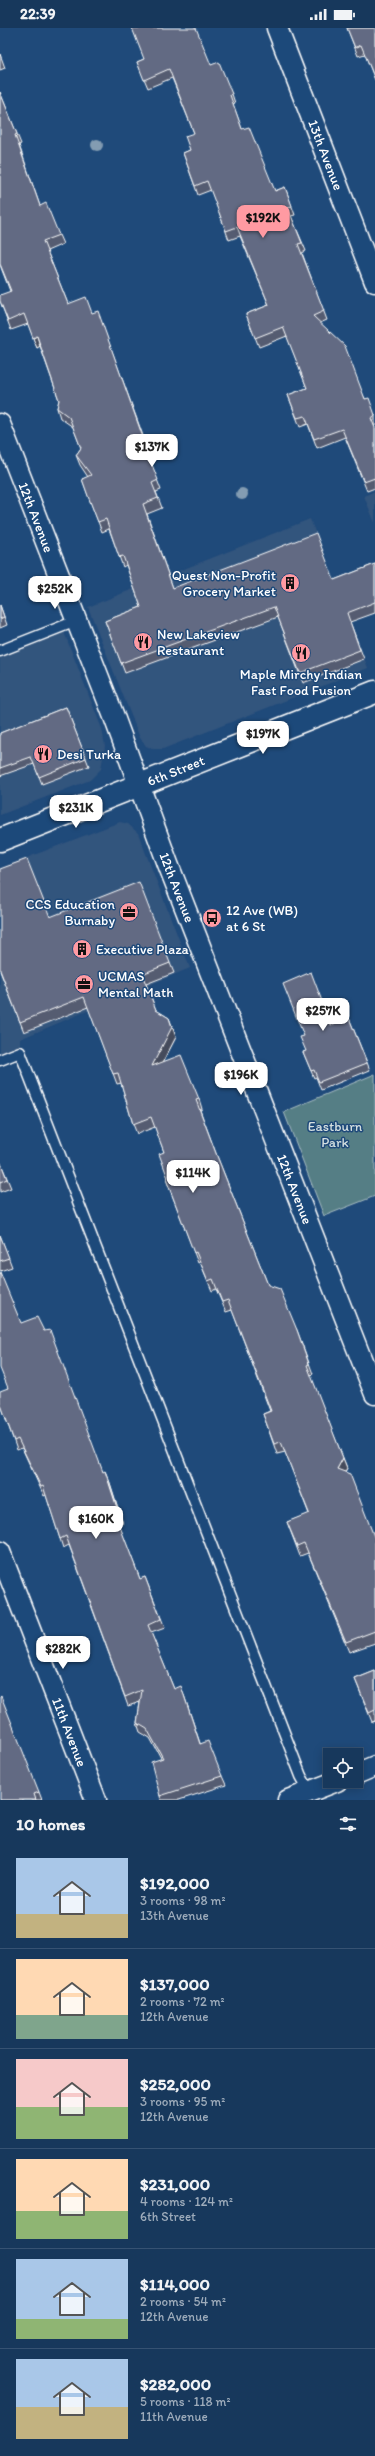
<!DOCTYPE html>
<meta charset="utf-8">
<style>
:root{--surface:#17385c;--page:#244365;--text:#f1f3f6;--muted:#9eacbb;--line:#365272;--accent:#ff9aa2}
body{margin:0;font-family:Itim,sans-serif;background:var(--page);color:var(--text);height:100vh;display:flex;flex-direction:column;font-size:15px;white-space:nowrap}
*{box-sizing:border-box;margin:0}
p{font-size:13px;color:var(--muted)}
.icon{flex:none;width:22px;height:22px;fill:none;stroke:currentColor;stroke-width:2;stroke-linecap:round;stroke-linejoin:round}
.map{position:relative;height:1772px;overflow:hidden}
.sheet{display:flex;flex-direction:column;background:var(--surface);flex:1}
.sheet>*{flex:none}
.controls{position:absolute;left:323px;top:1720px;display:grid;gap:8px}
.controls a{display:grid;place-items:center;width:40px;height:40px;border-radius:0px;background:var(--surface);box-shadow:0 2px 10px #0003,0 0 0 1px var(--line);font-size:20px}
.price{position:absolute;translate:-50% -34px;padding:0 9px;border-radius:8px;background:#fff;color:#222;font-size:13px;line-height:26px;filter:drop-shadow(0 1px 2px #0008)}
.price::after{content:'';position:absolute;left:50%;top:24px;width:12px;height:9px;margin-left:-6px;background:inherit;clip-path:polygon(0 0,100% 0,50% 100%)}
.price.selected{background:var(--accent);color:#111}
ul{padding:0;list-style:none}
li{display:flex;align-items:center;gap:12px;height:100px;padding:0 16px}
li+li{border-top:1px solid var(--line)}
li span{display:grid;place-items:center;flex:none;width:112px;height:80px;border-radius:0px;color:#555}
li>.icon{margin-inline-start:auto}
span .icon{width:48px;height:48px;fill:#fffc;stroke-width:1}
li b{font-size:17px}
h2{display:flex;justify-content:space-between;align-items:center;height:48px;padding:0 16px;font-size:17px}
.status{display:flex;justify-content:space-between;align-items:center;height:28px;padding:0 20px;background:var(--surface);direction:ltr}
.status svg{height:11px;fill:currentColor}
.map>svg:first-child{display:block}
</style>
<div class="status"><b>22:39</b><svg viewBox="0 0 49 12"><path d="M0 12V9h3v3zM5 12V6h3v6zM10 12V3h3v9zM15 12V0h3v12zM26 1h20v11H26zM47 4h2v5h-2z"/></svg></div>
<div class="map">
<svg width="375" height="1772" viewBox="0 0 375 1772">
<rect width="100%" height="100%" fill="#1f4a7a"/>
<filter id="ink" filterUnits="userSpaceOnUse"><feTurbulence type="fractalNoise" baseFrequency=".025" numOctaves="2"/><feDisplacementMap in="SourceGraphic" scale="8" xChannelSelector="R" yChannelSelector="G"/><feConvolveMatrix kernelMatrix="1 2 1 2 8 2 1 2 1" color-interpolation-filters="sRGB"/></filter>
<g filter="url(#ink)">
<g fill="#33547d">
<polygon points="375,463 375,495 364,468"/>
<polygon points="310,491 368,640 163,721 153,721 146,718 140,710 88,579"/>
<polygon points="62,599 102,701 105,718 101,741 90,752 0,787 0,623"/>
<polygon points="120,794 128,796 138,805 190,940 20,1011 20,1024 0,1032 0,840"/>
</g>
<polygon fill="#557e85" stroke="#aabec2" points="375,1046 375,1168 324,1188 284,1084"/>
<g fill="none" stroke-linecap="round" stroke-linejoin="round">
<defs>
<g id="lane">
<polyline points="0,623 76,593"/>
<polyline points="0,1032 20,1024 301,1748 311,1766"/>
</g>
<g id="street">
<path id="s1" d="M277,0L375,254"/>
<path id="s2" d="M0,396L113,686L168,836L375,1366"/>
<path id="s3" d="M0,1524L96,1772"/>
<polyline points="356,1746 375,1738"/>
<polyline points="288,1772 337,1753"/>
</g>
<g id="secondary">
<path id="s4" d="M0,812L375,664"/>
</g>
</defs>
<use href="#lane" stroke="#fff" stroke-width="13"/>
<use href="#street" stroke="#fff" stroke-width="23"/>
<use href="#secondary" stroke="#fff" stroke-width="25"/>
<use href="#lane" stroke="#1f4a7a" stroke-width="10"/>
<use href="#street" stroke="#1f4a7a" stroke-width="20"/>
<use href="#secondary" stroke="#1f4a7a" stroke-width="22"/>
</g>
<g fill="#839cb2">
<circle cx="97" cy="117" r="6"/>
<circle cx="242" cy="466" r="6"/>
</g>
<g fill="#545c71" stroke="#fff">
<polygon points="347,0 375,0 375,52 365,26 358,28"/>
<polygon points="0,26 5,40 0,42"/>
<polygon points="144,31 211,37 232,66 235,75 233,76 242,101 275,163 285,159 295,187 291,188 306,223 302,225 327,292 320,295 375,387 375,398 374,398 375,400 375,460 367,463 345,409 317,420 308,396 300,399 288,367 307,360 287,308 259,319 246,286 269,277 240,208 229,212 211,162 198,167 183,125 190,122 194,105 172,50 148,60 137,34"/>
<polygon points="0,64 21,116 19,117 40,178 59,207 63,216 47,223 68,276 92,285 101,293 149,424 147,425 161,462 156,464 162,480 147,486 173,560 334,552 375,536 375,585 350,594 364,631 303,655 278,589 125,645 105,593 141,579 126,537 123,539 109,501 102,504 92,478 82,451 88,449 80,437 76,427 81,420 73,399 60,390 57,380 59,372 40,318 37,320 28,296 11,302 0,273 10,263 0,237"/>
<polygon points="0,577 7,597 0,600"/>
<polygon points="66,679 89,738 42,756 34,736 0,748 0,705"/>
<polygon points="50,889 170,935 174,945 146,956 156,982 169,990 176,1009 163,1034 199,1071 202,1081 200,1082 217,1128 268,1257 297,1302 313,1346 310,1347 347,1440 345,1444 375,1511 375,1615 349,1624 308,1525 300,1528 287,1494 309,1486 285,1424 277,1426 263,1386 270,1383 232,1282 226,1284 216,1261 212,1263 200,1234 198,1235 166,1151 168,1151 164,1124 155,1099 137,1106 133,1096 121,1055 117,1056 88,979 24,1004 0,943"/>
<polygon points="349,990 370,1042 321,1062 316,1049 314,1050 303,1024 306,1023 331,997"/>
<polygon points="0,1133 11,1160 0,1164"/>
<polygon points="0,1207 12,1239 0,1243"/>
<polygon points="21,1295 103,1444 109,1452 123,1496 119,1497 140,1551 145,1549 165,1600 151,1605 174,1661 184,1667 200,1715 222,1748 226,1757 179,1772 161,1772 160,1768 161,1730 150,1710 140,1704 137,1695 140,1674 128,1678 69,1517 63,1520 46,1467 44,1468 22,1420 17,1422 0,1374 8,1360"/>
<polygon points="375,1643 375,1693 372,1694 355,1651"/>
<polygon points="39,1764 42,1772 0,1772"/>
</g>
<g fill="#454b5c" stroke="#fff">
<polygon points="37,308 40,318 37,320 33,310"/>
<polygon points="169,990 176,1009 156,1048 152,1038"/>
<polygon points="343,1430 347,1440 341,1451 337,1441"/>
<polygon points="105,1443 109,1452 123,1496 119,1486"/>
</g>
<g fill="#626b83" stroke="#fff">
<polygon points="132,0 196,0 211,37 219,34 232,66 230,67 242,101 249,99 275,163 285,159 292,178 288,180 302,215 298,216 324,283 313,288 345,318 365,371 369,370 375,387 375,388 371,390 375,400 375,450 364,454 342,401 314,411 305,388 297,390 288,367 307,360 283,299 255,310 246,286 269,277 237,199 226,203 207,153 195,158 183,125 190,122 185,108 194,105 169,41 144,52 137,34 144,31"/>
<polygon points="347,0 375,0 375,51 361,17 355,20"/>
<polygon points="0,64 17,106 15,107 40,178 46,175 59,207 43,213 68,276 86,269 92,285 98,283 145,415 144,416 158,452 152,455 158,470 143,476 173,560 316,505 334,552 375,536 375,574 347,585 360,622 300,645 274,579 121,635 105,593 141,579 123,528 119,529 106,491 98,494 88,468 82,451 91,447 76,427 81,420 69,389 57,380 59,372 37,308 33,310 24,286 8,293 0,273 0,267 11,263 0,236"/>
<polygon points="0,577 4,589 0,591"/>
<polygon points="66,679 86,730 39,749 31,729 0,740 0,705"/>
<polygon points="27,831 50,889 139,854 170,935 142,946 156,982 169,990 172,999 152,1038 181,1027 199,1071 196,1072 217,1128 268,1257 280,1261 297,1302 309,1336 307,1337 343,1430 337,1441 350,1446 375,1511 375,1603 346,1614 304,1515 297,1518 287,1494 309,1485 281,1414 274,1416 263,1386 271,1383 228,1272 222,1274 213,1251 208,1253 196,1224 194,1225 166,1151 168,1150 159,1126 164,1124 151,1089 133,1096 118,1045 113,1046 84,969 20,994 0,942 0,841"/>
<polygon points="311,944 331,997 349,990 367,1035 319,1054 314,1042 311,1043 303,1024 306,1023 300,1009 304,1008 283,956"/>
<polygon points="0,1133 7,1151 0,1154"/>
<polygon points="0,1207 9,1230 0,1233"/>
<polygon points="0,1244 21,1295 37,1289 44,1303 50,1302 103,1444 105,1443 119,1486 116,1488 140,1551 145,1549 161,1591 148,1597 174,1661 181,1658 200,1716 208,1713 222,1748 160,1768 151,1734 163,1730 147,1701 137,1695 142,1662 125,1669 66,1508 60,1511 43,1458 41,1459 18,1411 14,1413 0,1374 0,1363 8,1360 0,1340"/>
<polygon points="375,1643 375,1682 369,1685 355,1651"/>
<polygon points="1,1668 39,1764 34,1766 36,1772 0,1772 0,1669"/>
</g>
</g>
<defs>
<symbol id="building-disc" viewBox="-11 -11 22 22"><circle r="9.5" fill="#ff9aa2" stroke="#1f4a7a"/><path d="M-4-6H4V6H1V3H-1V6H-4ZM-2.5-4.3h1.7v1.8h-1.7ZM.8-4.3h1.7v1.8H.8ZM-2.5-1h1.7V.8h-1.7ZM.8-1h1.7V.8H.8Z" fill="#111"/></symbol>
<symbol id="restaurant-disc" viewBox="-11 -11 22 22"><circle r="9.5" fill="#ff9aa2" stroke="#1f4a7a"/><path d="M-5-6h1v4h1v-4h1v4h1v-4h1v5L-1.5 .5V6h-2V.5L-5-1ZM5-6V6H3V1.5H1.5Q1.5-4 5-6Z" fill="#111"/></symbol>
<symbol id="office-disc" viewBox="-11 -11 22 22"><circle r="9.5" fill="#ff9aa2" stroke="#1f4a7a"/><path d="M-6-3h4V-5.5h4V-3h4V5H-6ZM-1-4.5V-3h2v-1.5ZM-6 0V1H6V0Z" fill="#111"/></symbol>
<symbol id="bus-disc" viewBox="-11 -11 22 22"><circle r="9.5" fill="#ff9aa2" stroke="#1f4a7a"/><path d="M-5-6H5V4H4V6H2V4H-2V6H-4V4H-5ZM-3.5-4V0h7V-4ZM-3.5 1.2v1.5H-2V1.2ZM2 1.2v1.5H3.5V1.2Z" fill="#111"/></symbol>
</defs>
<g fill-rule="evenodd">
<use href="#building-disc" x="279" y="544" width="22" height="22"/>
<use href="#restaurant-disc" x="132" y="603" width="22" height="22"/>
<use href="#restaurant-disc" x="290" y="614" width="22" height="22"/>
<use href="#restaurant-disc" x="32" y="715" width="22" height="22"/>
<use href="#office-disc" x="118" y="873" width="22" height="22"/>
<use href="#bus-disc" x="201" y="879" width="22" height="22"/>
<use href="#building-disc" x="71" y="910" width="22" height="22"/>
<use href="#office-disc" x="73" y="945" width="22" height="22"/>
</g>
<g text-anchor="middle" stroke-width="3" stroke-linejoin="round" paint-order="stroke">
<g font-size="14" fill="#fff" stroke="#1f4a7a">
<text dy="5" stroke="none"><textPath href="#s1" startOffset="136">13th Avenue</textPath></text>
<text dy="5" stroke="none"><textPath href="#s2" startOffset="100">12th Avenue</textPath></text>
<text dy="5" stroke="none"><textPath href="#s4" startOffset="189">6th Street</textPath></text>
<text dy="5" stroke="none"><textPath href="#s2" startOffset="496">12th Avenue</textPath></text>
<text dy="5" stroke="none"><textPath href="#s2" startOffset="820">12th Avenue</textPath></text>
<text dy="5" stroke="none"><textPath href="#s3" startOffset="193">11th Avenue</textPath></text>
</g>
<g font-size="14" fill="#fff" stroke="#1f4a7a" text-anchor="start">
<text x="276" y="552" text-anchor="end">Quest Non-Profit<tspan x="276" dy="16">Grocery Market</tspan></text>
<text x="157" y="611">New Lakeview<tspan x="157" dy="16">Restaurant</tspan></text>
<text x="301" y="651" text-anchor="middle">Maple Mirchy Indian<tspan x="301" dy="16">Fast Food Fusion</tspan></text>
<text x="57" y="731">Desi Turka</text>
<text x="115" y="881" text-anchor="end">CCS Education<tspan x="115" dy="16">Burnaby</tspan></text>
<text x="226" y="887">12 Ave (WB)<tspan x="226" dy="16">at 6 St</tspan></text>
<text x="96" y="926">Executive Plaza</text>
<text x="98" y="953">UCMAS<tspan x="98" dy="16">Mental Math</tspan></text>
</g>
<g font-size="14" fill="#d4dfe0" stroke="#1f4a7a">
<text x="335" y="1103">Eastburn<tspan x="335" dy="16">Park</tspan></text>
</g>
</g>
</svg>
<div class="controls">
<a><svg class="icon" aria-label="locate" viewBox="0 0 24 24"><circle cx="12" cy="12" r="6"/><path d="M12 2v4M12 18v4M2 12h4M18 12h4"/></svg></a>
</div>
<b class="price selected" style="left:263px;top:211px">$192K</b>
<b class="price" style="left:152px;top:440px">$137K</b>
<b class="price" style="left:55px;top:582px">$252K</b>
<b class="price" style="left:263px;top:727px">$197K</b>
<b class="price" style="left:76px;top:801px">$231K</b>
<b class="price" style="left:323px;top:1004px">$257K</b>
<b class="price" style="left:241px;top:1068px">$196K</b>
<b class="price" style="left:193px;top:1166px">$114K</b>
<b class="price" style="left:96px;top:1512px">$160K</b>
<b class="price" style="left:63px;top:1642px">$282K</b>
</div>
<section class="sheet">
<h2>10 homes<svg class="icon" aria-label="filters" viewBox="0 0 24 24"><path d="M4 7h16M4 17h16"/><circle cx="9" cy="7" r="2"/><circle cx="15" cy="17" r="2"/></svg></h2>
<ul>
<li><span style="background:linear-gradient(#a9c7e8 70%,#c2b280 0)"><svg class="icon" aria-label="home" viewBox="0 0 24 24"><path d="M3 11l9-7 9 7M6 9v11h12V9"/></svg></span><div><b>$192,000</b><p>3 rooms · 98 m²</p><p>13th Avenue</p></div></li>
<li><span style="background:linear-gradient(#ffd9b3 70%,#7fa58c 0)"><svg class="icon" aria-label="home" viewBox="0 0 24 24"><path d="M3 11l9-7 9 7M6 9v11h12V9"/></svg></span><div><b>$137,000</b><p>2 rooms · 72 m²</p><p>12th Avenue</p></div></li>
<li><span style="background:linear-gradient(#f6c9c9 60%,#8fb573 0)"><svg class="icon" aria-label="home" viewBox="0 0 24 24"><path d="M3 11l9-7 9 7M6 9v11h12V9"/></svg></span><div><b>$252,000</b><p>3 rooms · 95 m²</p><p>12th Avenue</p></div></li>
<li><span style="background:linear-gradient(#ffd9b3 65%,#8fb573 0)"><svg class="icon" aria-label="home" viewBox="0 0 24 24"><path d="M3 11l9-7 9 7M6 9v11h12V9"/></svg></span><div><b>$231,000</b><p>4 rooms · 124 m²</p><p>6th Street</p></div></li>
<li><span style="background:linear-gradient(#a9c7e8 75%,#8fb573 0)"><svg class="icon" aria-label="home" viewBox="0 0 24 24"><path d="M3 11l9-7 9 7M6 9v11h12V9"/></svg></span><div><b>$114,000</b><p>2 rooms · 54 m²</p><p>12th Avenue</p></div></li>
<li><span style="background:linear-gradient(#a9c7e8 60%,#c2b280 0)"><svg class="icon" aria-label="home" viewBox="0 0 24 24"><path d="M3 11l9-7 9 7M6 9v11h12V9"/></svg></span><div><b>$282,000</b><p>5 rooms · 118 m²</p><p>11th Avenue</p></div></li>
</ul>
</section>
